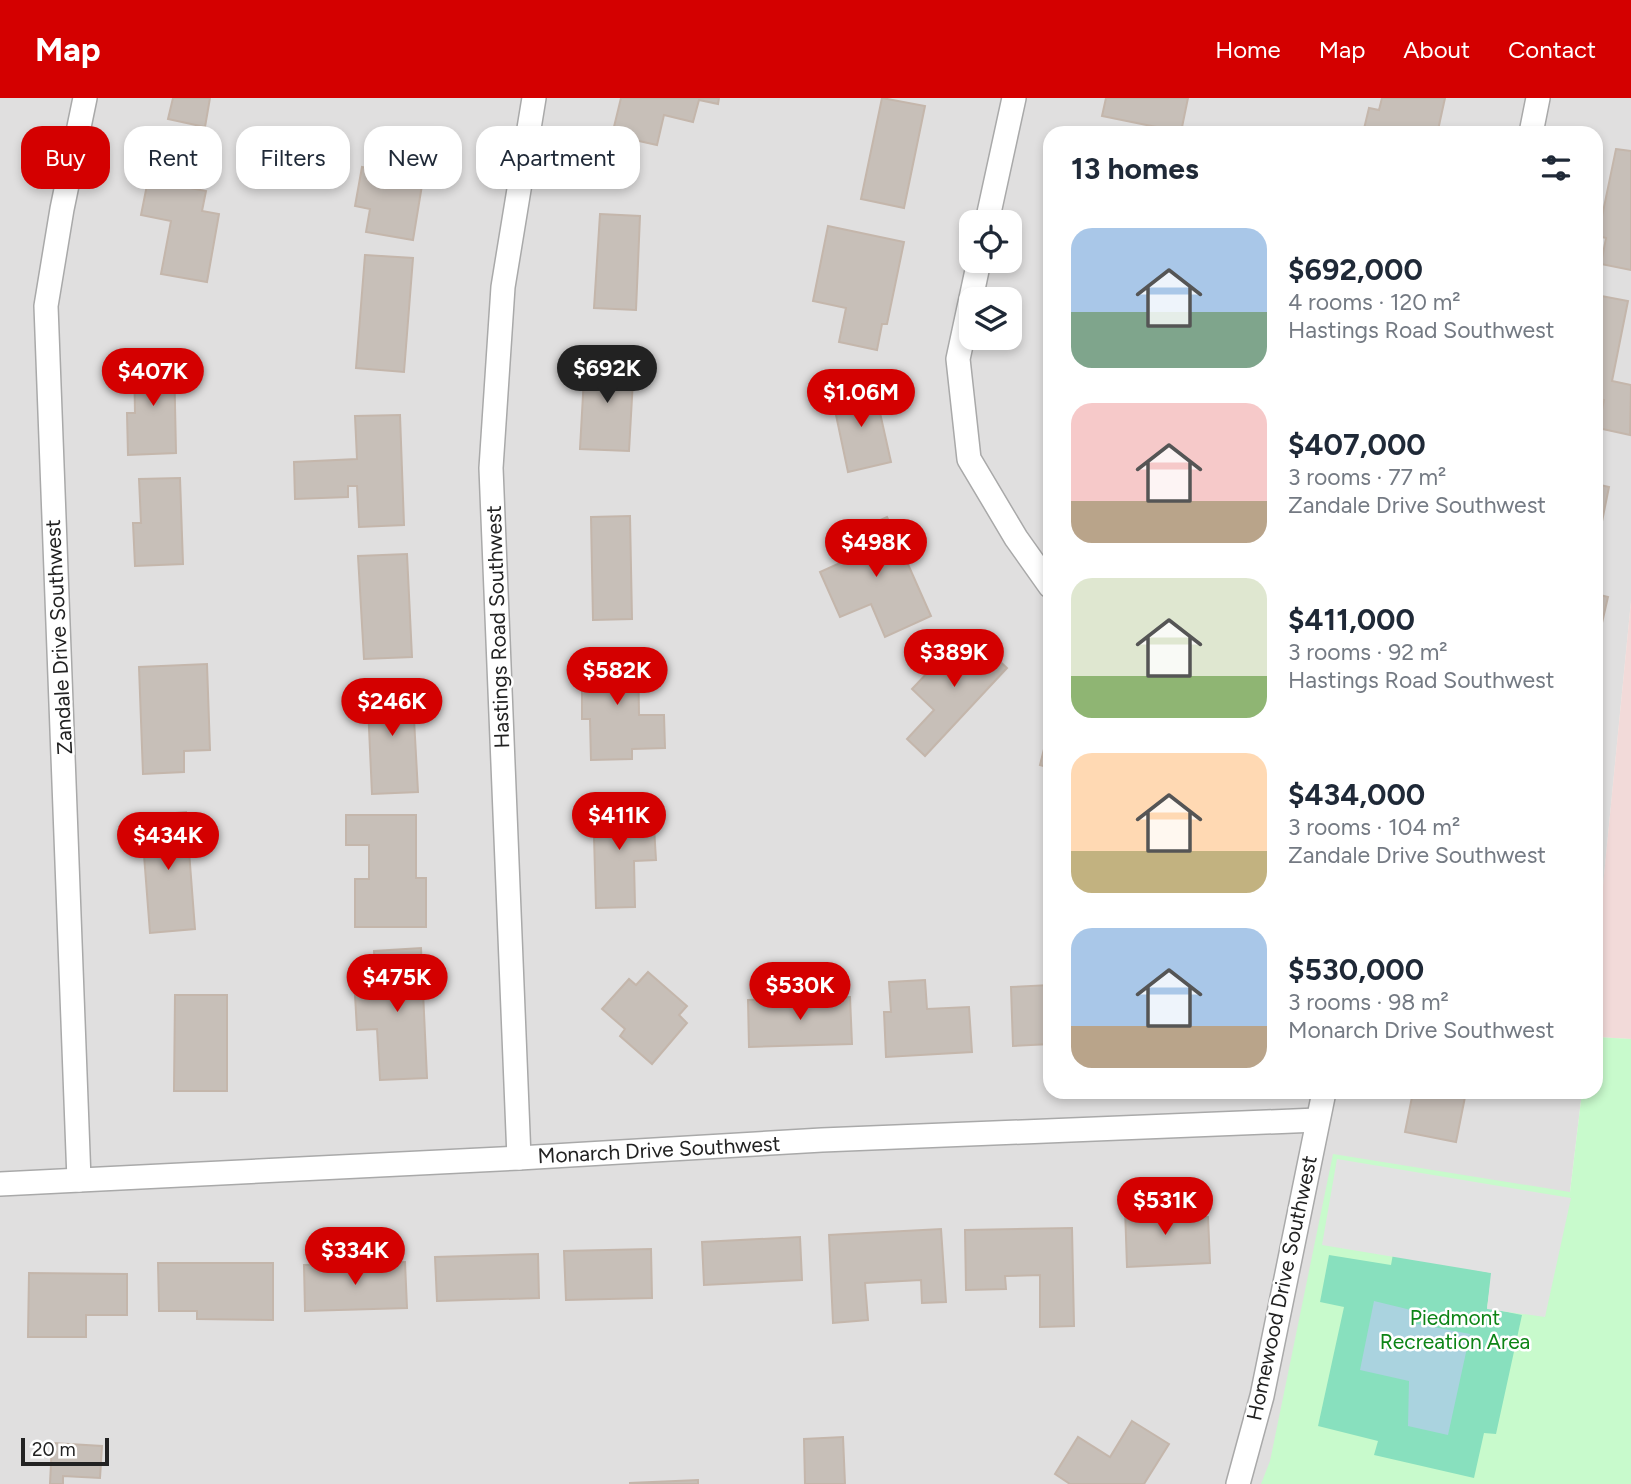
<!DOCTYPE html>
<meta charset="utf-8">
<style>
:root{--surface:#fff;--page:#f6f6f7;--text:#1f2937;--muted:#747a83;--accent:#d40000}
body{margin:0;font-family:Figtree,sans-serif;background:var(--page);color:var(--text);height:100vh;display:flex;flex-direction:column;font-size:26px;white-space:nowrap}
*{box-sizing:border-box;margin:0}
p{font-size:23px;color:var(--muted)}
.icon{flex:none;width:38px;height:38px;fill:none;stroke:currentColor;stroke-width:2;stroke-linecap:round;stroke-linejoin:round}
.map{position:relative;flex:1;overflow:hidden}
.panel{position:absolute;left:1043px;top:28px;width:560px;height:973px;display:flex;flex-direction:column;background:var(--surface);border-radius:21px;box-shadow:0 4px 10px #0003}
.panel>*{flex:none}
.guide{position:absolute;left:21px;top:28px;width:665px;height:63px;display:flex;gap:14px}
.controls{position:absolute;left:959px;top:112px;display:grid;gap:14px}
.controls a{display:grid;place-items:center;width:63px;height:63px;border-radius:14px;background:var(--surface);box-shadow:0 4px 10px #0003;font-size:35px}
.scale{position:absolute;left:21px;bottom:18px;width:88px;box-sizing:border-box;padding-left:7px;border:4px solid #222;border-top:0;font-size:19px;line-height:24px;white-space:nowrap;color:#222;-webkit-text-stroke:5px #fff;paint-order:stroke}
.price{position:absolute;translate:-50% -60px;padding:0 16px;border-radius:24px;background:var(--accent);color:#fff;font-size:23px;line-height:46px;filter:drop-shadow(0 2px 4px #0008)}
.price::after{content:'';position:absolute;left:50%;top:42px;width:21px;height:16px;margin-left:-10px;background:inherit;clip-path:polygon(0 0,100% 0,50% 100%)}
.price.on{background:#222;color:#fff}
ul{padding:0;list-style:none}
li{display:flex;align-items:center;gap:21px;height:175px;padding:0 28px}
li span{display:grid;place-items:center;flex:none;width:196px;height:140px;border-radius:21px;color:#555}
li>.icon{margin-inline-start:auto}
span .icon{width:84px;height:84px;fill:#fffc;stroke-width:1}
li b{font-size:30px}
h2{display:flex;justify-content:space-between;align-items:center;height:84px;padding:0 28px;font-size:30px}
.tag{padding:0 24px;border-radius:21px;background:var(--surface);box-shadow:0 4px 10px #0003;font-size:24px;line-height:63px}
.tag.on{background:var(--accent);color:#fff}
header{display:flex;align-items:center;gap:42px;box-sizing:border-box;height:98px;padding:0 35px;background:var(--accent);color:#fff}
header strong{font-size:33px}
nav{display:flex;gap:38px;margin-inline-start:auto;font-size:24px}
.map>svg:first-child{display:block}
</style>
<header>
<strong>Map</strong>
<nav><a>Home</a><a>Map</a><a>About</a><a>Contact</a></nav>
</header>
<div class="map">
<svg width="1631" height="1386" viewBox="0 0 1631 1386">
<rect width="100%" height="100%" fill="#f2efe9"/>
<path fill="#e0dfdf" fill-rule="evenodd" d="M0,0H1631V503L1596,860V35H1050V994H1582L1570,1094L1604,1386H0ZM971,124H1010V163H971ZM971,201H1010V240H971Z"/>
<polygon fill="#f2dad9" points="1631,503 1631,941 1596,939 1596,859"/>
<polygon fill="#c8facc" points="1596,939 1631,941 1631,1386 1261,1386 1270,1363 1333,1056 1570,1094 1582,994 1596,994"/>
<polygon fill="#88e0be" points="1393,1156 1492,1175 1487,1210 1522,1217 1496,1336 1484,1335 1474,1380 1374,1357 1378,1343 1318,1328 1344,1209 1320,1204 1329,1157 1391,1167"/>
<polygon fill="#e2e2e2" points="1337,1061 1571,1100 1545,1219 1487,1211 1491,1175 1322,1147"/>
<polygon fill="#aad3df" points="1374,1203 1411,1212 1412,1225 1470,1236 1448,1337 1408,1328 1409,1283 1360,1272"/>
<g fill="#c7bfb8" stroke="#c4b6ab" stroke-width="2">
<polygon points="173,0 210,0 205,29 168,21"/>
<polygon points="621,0 719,0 718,6 699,2 693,24 664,17 657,47 612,37"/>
<polygon points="882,0 925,8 904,110 861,101"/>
<polygon points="1106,0 1188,0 1181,34 1102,18"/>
<polygon points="1382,0 1445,0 1438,32 1445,35 1363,35 1369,10 1379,12"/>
<polygon points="382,35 436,45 428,88 422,87 413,142 366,134 370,111 355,108 362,69 376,72"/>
<polygon points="1616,51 1631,53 1631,172 1601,166 1606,140 1598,138"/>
<polygon points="148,82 206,93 202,113 219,116 207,184 161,176 171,123 141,117"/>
<polygon points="600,116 640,118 636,212 594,210"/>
<polygon points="828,128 904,144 887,226 882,226 877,252 839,244 846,210 813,203"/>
<polygon points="365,157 413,160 404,274 356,270"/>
<polygon points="1596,197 1628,203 1612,283 1631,287 1630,337 1598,330 1604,302 1596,300"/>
<polygon points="174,259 176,355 128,357 127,315 135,315 134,260"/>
<polygon points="585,261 634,264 629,353 580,351"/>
<polygon points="874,288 891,364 848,374 832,298"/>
<polygon points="400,317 404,427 359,429 357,388 348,388 348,399 295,401 294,364 357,361 355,318"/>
<polygon points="180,380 183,466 135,468 133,425 141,425 139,381"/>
<polygon points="1596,386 1609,389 1596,453"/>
<polygon points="630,418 632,521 593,522 591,419"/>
<polygon points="887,419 931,518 885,539 871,506 840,519 820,474 849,461 839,440"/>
<polygon points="407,456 412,559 364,561 358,458"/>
<polygon points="1596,496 1608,499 1599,538 1596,537"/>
<polygon points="967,533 1007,570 925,658 907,641 934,612 912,591"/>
<polygon points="638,550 639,617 664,617 665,650 632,651 632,661 591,662 590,621 582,621 582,576 589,577 589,551"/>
<polygon points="207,566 210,652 184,653 184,674 143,676 139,569"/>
<polygon points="412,584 418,694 372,696 367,586"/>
<polygon points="1050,627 1050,670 1040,667"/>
<polygon points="633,700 634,730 654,729 656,762 634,763 635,809 596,810 593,702"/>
<polygon points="186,714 195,831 150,835 141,718"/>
<polygon points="346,717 416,717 416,780 426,780 426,829 355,829 355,781 369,781 369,747 346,747"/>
<polygon points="421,850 427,980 380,982 377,931 357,932 355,897 376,895 374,853"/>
<polygon points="648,874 687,908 679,917 687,925 652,966 620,938 625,931 602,911 629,881 636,887"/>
<polygon points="925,882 927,911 969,909 972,954 886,959 884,914 891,914 889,884"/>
<polygon points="1050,887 1050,946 1013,948 1011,889"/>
<polygon points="175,897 227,897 227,993 174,993"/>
<polygon points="850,899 852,946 749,949 748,902"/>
<polygon points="1413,994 1466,994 1456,1044 1405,1034"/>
<polygon points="1181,1108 1182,1120 1208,1119 1210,1165 1127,1169 1125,1110"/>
<polygon points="1072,1130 1074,1228 1040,1229 1040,1177 1005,1178 1006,1191 966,1192 965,1132"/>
<polygon points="941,1131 946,1204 922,1205 921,1182 865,1185 868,1222 833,1225 829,1137"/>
<polygon points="800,1139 802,1182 704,1187 702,1144"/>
<polygon points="651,1151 652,1200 566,1202 564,1153"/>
<polygon points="538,1156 539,1200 437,1203 435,1159"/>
<polygon points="405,1164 407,1210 305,1213 304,1167"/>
<polygon points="158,1165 273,1165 273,1222 197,1221 197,1213 159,1213"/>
<polygon points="29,1175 127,1176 127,1217 86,1217 86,1239 28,1239"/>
<polygon points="1132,1323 1169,1346 1144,1386 1070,1386 1055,1376 1078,1339 1110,1359"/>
<polygon points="843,1339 845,1386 805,1386 804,1341"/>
<polygon points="52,1345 102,1348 100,1380 63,1378 63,1386 50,1386"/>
<polygon points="698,1382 698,1386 630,1386 630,1385"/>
</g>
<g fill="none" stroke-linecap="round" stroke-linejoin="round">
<defs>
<g id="minor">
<polyline points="1531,35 1538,0"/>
<polyline points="987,124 1014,0"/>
<polyline points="979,163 958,261 969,361 1016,440 1050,488"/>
<polyline points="519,1060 491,370 503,189 534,0"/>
<polyline points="79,1082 46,208 62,111 85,0"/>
<polyline points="0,1086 519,1060 822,1042 1317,1022"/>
<polyline points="1238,1386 1262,1298 1324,994"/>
</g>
</defs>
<use href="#minor" stroke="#a9a9a9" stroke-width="26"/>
<use href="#minor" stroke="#fff" stroke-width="23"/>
</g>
<g text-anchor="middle" stroke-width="5" stroke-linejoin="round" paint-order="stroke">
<g font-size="21" fill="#222" stroke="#fff">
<text transform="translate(498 529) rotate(-92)" y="7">Hastings Road Southwest</text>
<text transform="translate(59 539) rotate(-93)" y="7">Zandale Drive Southwest</text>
<text transform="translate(659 1052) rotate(-3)" y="7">Monarch Drive Southwest</text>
<text transform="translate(1282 1190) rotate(-78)" y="7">Homewood Drive Southwest</text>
</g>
<g font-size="21" fill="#0c8416" stroke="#fff">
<text x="1455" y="1227">Piedmont<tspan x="1455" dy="24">Recreation Area</tspan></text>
</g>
</g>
</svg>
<div class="controls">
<a><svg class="icon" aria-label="locate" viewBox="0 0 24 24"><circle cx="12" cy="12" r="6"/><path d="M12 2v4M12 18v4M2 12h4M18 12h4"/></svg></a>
<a><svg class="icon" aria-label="layers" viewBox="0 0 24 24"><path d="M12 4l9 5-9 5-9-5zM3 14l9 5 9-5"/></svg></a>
</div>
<div class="scale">20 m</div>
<b class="price on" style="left:607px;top:307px">$692K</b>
<b class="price" style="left:153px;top:310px">$407K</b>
<b class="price" style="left:861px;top:331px">$1.06M</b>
<b class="price" style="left:876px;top:481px">$498K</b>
<b class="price" style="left:954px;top:591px">$389K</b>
<b class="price" style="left:617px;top:609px">$582K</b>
<b class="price" style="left:392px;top:640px">$246K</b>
<b class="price" style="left:619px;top:754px">$411K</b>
<b class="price" style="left:168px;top:774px">$434K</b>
<b class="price" style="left:397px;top:916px">$475K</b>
<b class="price" style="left:800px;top:924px">$530K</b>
<b class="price" style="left:1165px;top:1139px">$531K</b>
<b class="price" style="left:355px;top:1189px">$334K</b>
<div class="guide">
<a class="tag on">Buy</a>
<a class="tag">Rent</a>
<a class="tag">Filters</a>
<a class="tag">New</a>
<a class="tag">Apartment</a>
</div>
<section class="panel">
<h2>13 homes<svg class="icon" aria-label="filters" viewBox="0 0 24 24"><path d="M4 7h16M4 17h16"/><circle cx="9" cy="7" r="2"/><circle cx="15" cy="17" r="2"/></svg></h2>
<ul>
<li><span style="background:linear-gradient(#a9c7e8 60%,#7fa58c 0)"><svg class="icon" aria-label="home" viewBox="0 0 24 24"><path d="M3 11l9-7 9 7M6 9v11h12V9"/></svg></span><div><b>$692,000</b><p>4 rooms · 120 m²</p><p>Hastings Road Southwest</p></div></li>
<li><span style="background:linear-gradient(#f6c9c9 70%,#b9a48a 0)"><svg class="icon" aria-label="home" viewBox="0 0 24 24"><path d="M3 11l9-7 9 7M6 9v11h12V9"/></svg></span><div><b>$407,000</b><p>3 rooms · 77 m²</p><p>Zandale Drive Southwest</p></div></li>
<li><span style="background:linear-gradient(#dfe7d0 70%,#8fb573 0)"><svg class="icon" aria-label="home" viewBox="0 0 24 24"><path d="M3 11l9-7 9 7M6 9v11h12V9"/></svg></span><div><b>$411,000</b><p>3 rooms · 92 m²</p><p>Hastings Road Southwest</p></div></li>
<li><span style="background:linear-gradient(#ffd9b3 70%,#c2b280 0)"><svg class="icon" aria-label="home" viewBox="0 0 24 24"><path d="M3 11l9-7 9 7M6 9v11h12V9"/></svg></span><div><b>$434,000</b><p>3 rooms · 104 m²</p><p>Zandale Drive Southwest</p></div></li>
<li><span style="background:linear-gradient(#a9c7e8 70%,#b9a48a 0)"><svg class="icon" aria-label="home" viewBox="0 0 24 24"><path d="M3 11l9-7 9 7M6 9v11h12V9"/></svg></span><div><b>$530,000</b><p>3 rooms · 98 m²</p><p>Monarch Drive Southwest</p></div></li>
</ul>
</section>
</div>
